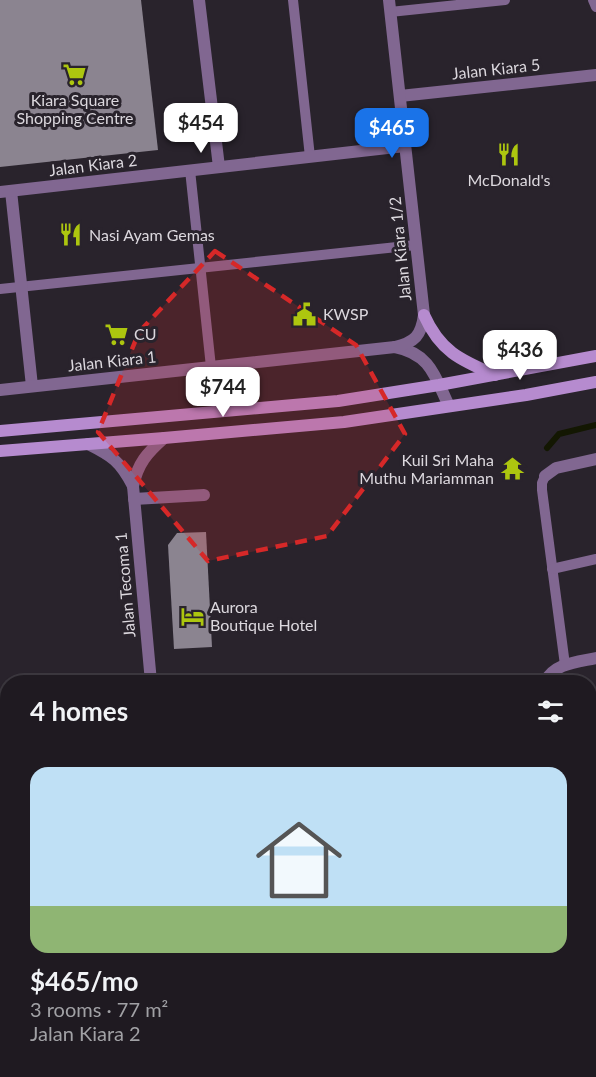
<!DOCTYPE html>
<meta charset="utf-8">
<style>
:root{--surface:#1f1a21;--page:#2c272e;--text:#f1f3f6;--muted:#a1a1a5;--line:#3c383f;--accent:#1a73e8}
body{margin:0;font-family:Lato,sans-serif;background:var(--page);color:var(--text);height:100vh;display:flex;flex-direction:column;font-size:22px;white-space:nowrap}
*{box-sizing:border-box;margin:0}
p{font-size:20px;color:var(--muted)}
.icon{flex:none;width:33px;height:33px;fill:none;stroke:currentColor;stroke-width:2;stroke-linecap:round;stroke-linejoin:round}
.map{position:relative;flex:1;overflow:hidden}
.side{position:absolute;left:0px;top:675px;width:597px;height:402px;display:flex;flex-direction:column;background:var(--surface);border-radius:24px 24px 0 0;box-shadow:0 2px 4px #0004,0 0 0 2px var(--line)}
.side>*{flex:none}
.price{position:absolute;translate:-50% -51px;padding:0 14px;border-radius:12px;background:#fff;color:#222;font-size:20px;line-height:39px;filter:drop-shadow(0 2px 3px #0008)}
.price::after{content:'';position:absolute;left:50%;top:36px;width:18px;height:14px;margin-left:-9px;background:inherit;clip-path:polygon(0 0,100% 0,50% 100%)}
.price.on{background:var(--accent);color:#fff}
ul{padding:0;list-style:none}
li{display:grid;align-content:center;gap:12px;height:318px;padding:0 30px}
li span{display:grid;place-items:center;height:186px;border-radius:18px;color:#555}
li>.icon{margin-inline-start:auto}
span .icon{width:108px;height:108px;fill:#fffc;stroke-width:1}
li b{font-size:26px}
h2{display:flex;justify-content:space-between;align-items:center;height:72px;padding:0 30px;font-size:26px}
.map>svg:first-child{display:block}
</style>
<div class="map">
<svg width="596" height="1077" viewBox="0 0 596 1077">
<rect width="100%" height="100%" fill="#29232c"/>
<g fill="none" stroke-linecap="round" stroke-linejoin="round">
<polyline stroke="#131702" stroke-width="6" points="547,448 559,434 596,425"/>
</g>
<g fill="#8b8490">
<polygon points="0,0 141,0 158,150 0,167"/>
<polygon points="206,532 212,647 174,649 168,545 177,533"/>
</g>
<g fill="none" stroke-linecap="round" stroke-linejoin="round">
<g stroke="#816791" stroke-width="10">
<polyline points="293,0 310,157"/>
<polyline points="593,0 596,7"/>
<polyline points="390,12 505,0"/>
<polyline points="190,170 211,367"/>
<polyline points="0,289 416,245"/>
<polyline points="545,476 542,483 542,490 565,665"/>
<polyline points="552,569 596,559"/>
<polyline points="590,753 596,751"/>
<polyline points="590,932 596,932"/>
<polyline points="276,1077 277,1070"/>
<polyline points="450,1077 451,1070"/>
</g>
<g stroke="#816791" stroke-width="12">
<polyline points="199,0 219,167"/>
<polyline points="400,96 596,75"/>
<polyline points="11,191 32,386"/>
<polyline points="0,192 405,146"/>
<path d="M395,347C431,354 435,377 449,406"/>
<path d="M0,390L395,347C415,342 421,336 424,315L389,0"/>
<path d="M88,444C112,456 120,461 133,486"/>
<polyline points="545,476 556,468 596,459"/>
<polyline points="134,499 204,495"/>
<path d="M151,682L133,486C138,463 147,453 164,438"/>
<path d="M545,682C554,663 578,662 596,658"/>
<polyline points="590,843 596,842"/>
<polyline points="590,1019 596,1018"/>
<polyline points="0,1064 8,1063"/>
<polyline points="137,1077 138,1070"/>
<polyline points="185,1077 186,1070"/>
<polyline points="364,1077 365,1070"/>
<polyline points="548,1077 549,1070"/>
</g>
<g stroke="#b68bcf" stroke-width="12">
<path d="M424,315C440,351 460,360 495,375"/>
<polyline points="0,431 338,401 439,385 596,356"/>
<polyline points="0,451 164,438 344,422 526,395 596,382"/>
</g>
</g>
<path fill="#d62828" fill-opacity="0.2" stroke="#d62828" stroke-width="4.5" stroke-dasharray="12 8" stroke-linejoin="round" d="M215,251L356,345L405,434L327,536L208,561L98,432L139,332Z"/>
<defs>
<symbol id="supermarket-bare" viewBox="-9 -9 18 18"><path d="M-6-5.5h2.5l.6 2H6L4.5 2H-2.5L-4.4-4H-6ZM-1.5 3.2a1.3 1.3 0 1 0 .1 0ZM3 3.2a1.3 1.3 0 1 0 .1 0Z" fill="#adc60f" stroke="#29232c" stroke-width="2.5" paint-order="stroke"/></symbol>
<symbol id="restaurant-bare" viewBox="-9 -9 18 18"><path d="M-5-6h1v4h1v-4h1v4h1v-4h1v5L-1.5 .5V6h-2V.5L-5-1ZM5-6V6H3V1.5H1.5Q1.5-4 5-6Z" fill="#adc60f" stroke="#29232c" stroke-width="2.5" paint-order="stroke"/></symbol>
<symbol id="civic-bare" viewBox="-9 -9 18 18"><path d="M-.6-6.5H3V-4.5H.6V-3L4-1V1h2V6H-6V1h2V-1L-.6-3ZM-1.2 2.5V6h2.4V2.5Z" fill="#adc60f" stroke="#29232c" stroke-width="2.5" paint-order="stroke"/></symbol>
<symbol id="temple-bare" viewBox="-9 -9 18 18"><path d="M0-6L5-2H3V0L6.5 2.5H4V6H1.5V3h-3V6H-4V2.5H-6.5L-3 0V-2H-5Z" fill="#adc60f" stroke="#29232c" stroke-width="2.5" paint-order="stroke"/></symbol>
<symbol id="hotel-bare" viewBox="-9 -9 18 18"><path d="M-6-4.5h1.5V1H6V5H4.5V3h-9V5H-6ZM-4 0a1.8 1.8 0 1 1 3.6 0ZM.5 0V-2.5h3Q6-2.5 6 0Z" fill="#adc60f" stroke="#29232c" stroke-width="2.5" paint-order="stroke"/></symbol>
</defs>
<g fill-rule="evenodd">
<use href="#supermarket-bare" x="58" y="58" width="33" height="33"/>
<use href="#restaurant-bare" x="492" y="138" width="33" height="33"/>
<use href="#restaurant-bare" x="54" y="218" width="33" height="33"/>
<use href="#civic-bare" x="288" y="298" width="33" height="33"/>
<use href="#supermarket-bare" x="100" y="318" width="33" height="33"/>
<use href="#temple-bare" x="496" y="452" width="33" height="33"/>
<use href="#hotel-bare" x="176" y="600" width="33" height="33"/>
</g>
<g text-anchor="middle" stroke-width="6" stroke-linejoin="round" paint-order="stroke">
<g font-size="16" fill="#dcd8de" stroke="#29232c">
<text transform="translate(496 69) rotate(-6)" y="6">Jalan Kiara 5</text>
<text transform="translate(93 165) rotate(-7)" y="6">Jalan Kiara 2</text>
<text transform="translate(400 249) rotate(-96)" y="6">Jalan Kiara 1/2</text>
<text transform="translate(112 361) rotate(-6)" y="6">Jalan Kiara 1</text>
<text transform="translate(125 585) rotate(-95)" y="6">Jalan Tecoma 1</text>
</g>
<g font-size="16" fill="#dcd8de" stroke="#29232c" text-anchor="start">
<text x="75" y="106" text-anchor="middle">Kiara Square<tspan x="75" dy="18">Shopping Centre</tspan></text>
<text x="509" y="186" text-anchor="middle">McDonald's</text>
<text x="89" y="241">Nasi Ayam Gemas</text>
<text x="323" y="320">KWSP</text>
<text x="134" y="340">CU</text>
<text x="494" y="466" text-anchor="end">Kuil Sri Maha<tspan x="494" dy="18">Muthu Mariamman</tspan></text>
<text x="210" y="613">Aurora<tspan x="210" dy="18">Boutique Hotel</tspan></text>
</g>
</g>
</svg>
<b class="price" style="left:201px;top:154px">$454</b>
<b class="price on" style="left:392px;top:159px">$465</b>
<b class="price" style="left:520px;top:381px">$436</b>
<b class="price" style="left:223px;top:418px">$744</b>
<section class="side">
<h2>4 homes<svg class="icon" aria-label="filters" viewBox="0 0 24 24"><path d="M4 7h16M4 17h16"/><circle cx="9" cy="7" r="2"/><circle cx="15" cy="17" r="2"/></svg></h2>
<ul>
<li><span style="background:linear-gradient(#bfe0f5 75%,#8fb573 0)"><svg class="icon" aria-label="home" viewBox="0 0 24 24"><path d="M3 11l9-7 9 7M6 9v11h12V9"/></svg></span><div><b>$465/mo</b><p>3 rooms · 77 m²</p><p>Jalan Kiara 2</p></div></li>
</ul>
</section>
</div>
